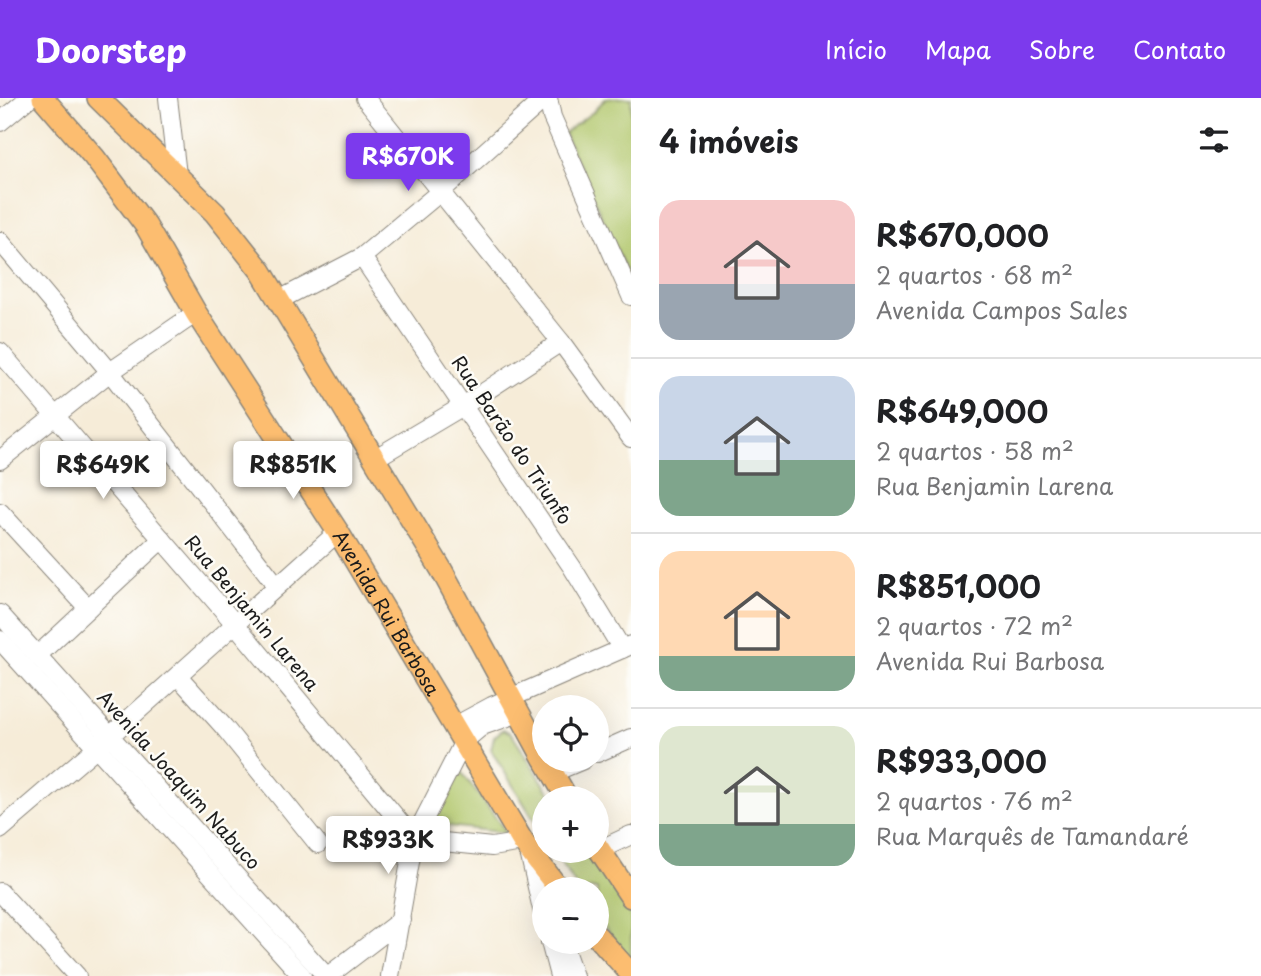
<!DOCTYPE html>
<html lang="pt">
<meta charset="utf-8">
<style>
:root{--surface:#fff;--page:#f6f6f6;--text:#202124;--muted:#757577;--line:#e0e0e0;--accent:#7c3aed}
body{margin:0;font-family:"Playpen Sans",sans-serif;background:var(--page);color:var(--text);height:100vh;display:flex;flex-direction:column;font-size:26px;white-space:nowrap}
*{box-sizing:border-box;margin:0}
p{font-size:23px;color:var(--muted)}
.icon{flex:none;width:38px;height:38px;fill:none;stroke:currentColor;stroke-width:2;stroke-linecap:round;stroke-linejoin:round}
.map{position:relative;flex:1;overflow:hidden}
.sheet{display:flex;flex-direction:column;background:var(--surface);width:630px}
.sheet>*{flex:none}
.fabs{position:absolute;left:532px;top:597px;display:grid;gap:14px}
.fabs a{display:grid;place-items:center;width:77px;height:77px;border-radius:50%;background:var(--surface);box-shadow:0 7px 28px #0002;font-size:35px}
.price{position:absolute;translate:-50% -60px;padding:0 16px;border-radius:7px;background:#fff;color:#222;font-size:23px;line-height:46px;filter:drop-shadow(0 2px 4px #0008)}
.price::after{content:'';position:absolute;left:50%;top:42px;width:21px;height:16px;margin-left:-10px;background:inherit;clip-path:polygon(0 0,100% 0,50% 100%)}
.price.on{background:var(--accent);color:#fff}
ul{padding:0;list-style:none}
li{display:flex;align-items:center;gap:21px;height:175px;padding:0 28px}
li+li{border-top:2px solid var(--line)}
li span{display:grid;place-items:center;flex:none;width:196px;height:140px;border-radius:21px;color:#555}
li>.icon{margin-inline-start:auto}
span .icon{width:84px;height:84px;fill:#fffc;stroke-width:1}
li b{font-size:30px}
h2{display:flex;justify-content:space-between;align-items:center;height:84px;padding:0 28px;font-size:30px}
header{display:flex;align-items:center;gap:42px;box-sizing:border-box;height:98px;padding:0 35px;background:var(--accent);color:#fff}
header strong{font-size:33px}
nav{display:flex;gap:38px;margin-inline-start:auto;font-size:24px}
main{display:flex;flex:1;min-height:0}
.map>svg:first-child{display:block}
</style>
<header>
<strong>Doorstep</strong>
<nav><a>Início</a><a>Mapa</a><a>Sobre</a><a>Contato</a></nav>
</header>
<main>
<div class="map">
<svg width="631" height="878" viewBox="0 0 631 878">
<rect width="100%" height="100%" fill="#fdfcf7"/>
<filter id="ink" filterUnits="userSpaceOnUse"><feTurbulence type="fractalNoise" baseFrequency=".0143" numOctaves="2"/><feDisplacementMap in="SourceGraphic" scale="14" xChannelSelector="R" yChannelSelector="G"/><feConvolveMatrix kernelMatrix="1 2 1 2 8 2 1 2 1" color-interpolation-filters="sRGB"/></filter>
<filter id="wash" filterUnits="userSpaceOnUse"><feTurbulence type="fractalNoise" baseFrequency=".00686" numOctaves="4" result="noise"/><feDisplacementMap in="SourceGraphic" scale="28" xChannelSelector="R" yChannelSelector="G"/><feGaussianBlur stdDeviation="1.57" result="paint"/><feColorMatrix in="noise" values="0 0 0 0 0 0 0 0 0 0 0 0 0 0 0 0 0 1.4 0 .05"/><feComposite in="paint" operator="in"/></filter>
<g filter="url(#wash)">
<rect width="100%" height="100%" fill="#f6ecd8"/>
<g fill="#b0c66b" stroke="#667144" stroke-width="2">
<polygon points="606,0 631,0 631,184 564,35 593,14"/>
<polygon points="503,631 511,635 553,700 544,700 544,738 491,652 494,639"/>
<polygon points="460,672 507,735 431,726"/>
<polygon points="554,753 587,753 631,815 631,864 597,819 597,791 578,791"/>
</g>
</g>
<g filter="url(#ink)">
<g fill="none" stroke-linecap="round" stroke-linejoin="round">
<defs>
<g id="minor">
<polyline points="168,0 177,77"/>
<polyline points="365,0 561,244 631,340"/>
<polyline points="548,0 552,19 631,198"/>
<polyline points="0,24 29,0"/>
<polyline points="0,143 110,274 277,488"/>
<polyline points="362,159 572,469 622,551"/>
<polyline points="279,202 362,159 440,94 545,0"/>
<polyline points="0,254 236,527 414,741"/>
<polyline points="374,361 463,308 561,244"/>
<polyline points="0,362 110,274 196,215"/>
<polyline points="0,414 88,510"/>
<polyline points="0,516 326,878"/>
<polyline points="0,542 302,878"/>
<polyline points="38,557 162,441"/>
<polyline points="178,578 224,629 318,746"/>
<polyline points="455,628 492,608 631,547"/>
<polyline points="597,655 631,640"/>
<polyline points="552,675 583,662"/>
<polyline points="0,732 111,637 338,434"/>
<polyline points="414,741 492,749 523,744"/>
<polyline points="599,752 631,737"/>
<polyline points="529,754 544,820"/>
<polyline points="0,794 77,878"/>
<polyline points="550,844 559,878"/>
<polyline points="562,844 574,878"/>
<polyline points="328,878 401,822"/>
<polyline points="390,878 414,741 464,643 482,628 519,615"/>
</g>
<g id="major">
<path id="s1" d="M43,0L94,59L146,128L196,215L338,434L523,744L559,791"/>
<polyline points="98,0 215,115 261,173 441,471 544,661"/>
<polyline points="545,662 567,700"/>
<polyline points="597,748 631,799"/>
<polyline points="597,838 631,876"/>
</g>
</defs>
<use href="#minor" stroke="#89847a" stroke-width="20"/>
<use href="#major" stroke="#89847a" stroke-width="24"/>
<use href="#minor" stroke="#fff" stroke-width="18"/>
<use href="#major" stroke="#fcbd6f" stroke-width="21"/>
</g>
</g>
<g text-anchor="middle" stroke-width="5" stroke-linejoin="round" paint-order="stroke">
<g font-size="19" fill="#1c1c1c" stroke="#fdfcf7">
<text transform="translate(512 342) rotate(56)" y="7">Rua Barão do Triunfo</text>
<text transform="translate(252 515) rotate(50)" y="7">Rua Benjamin Larena</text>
<text dy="7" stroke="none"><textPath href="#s1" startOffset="620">Avenida Rui Barbosa</textPath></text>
<text transform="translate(179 682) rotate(48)" y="7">Avenida Joaquim Nabuco</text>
</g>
</g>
</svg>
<div class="fabs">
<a><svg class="icon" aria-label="locate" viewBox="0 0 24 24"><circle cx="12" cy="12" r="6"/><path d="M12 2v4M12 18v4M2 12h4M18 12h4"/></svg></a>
<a>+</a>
<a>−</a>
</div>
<b class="price on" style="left:408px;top:95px">R$670K</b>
<b class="price" style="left:103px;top:403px">R$649K</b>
<b class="price" style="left:293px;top:403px">R$851K</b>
<b class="price" style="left:388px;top:778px">R$933K</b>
</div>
<section class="sheet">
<h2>4 imóveis<svg class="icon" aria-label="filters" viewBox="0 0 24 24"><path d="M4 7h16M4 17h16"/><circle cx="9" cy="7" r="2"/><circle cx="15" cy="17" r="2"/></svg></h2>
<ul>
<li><span style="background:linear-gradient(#f6c9c9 60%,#9aa5b1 0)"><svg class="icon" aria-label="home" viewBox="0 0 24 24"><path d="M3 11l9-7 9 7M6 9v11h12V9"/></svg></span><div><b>R$670,000</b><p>2 quartos · 68 m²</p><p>Avenida Campos Sales</p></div></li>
<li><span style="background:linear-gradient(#c9d6e8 60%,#7fa58c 0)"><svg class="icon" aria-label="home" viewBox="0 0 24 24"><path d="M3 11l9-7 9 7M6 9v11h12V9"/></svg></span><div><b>R$649,000</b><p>2 quartos · 58 m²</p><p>Rua Benjamin Larena</p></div></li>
<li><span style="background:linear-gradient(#ffd9b3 75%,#7fa58c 0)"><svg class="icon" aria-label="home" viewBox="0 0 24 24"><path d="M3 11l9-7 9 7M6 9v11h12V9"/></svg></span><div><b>R$851,000</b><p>2 quartos · 72 m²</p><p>Avenida Rui Barbosa</p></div></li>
<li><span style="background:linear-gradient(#dfe7d0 70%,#7fa58c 0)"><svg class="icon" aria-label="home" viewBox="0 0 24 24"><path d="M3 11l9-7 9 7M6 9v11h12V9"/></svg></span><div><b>R$933,000</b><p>2 quartos · 76 m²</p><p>Rua Marquês de Tamandaré</p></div></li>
</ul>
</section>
</main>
